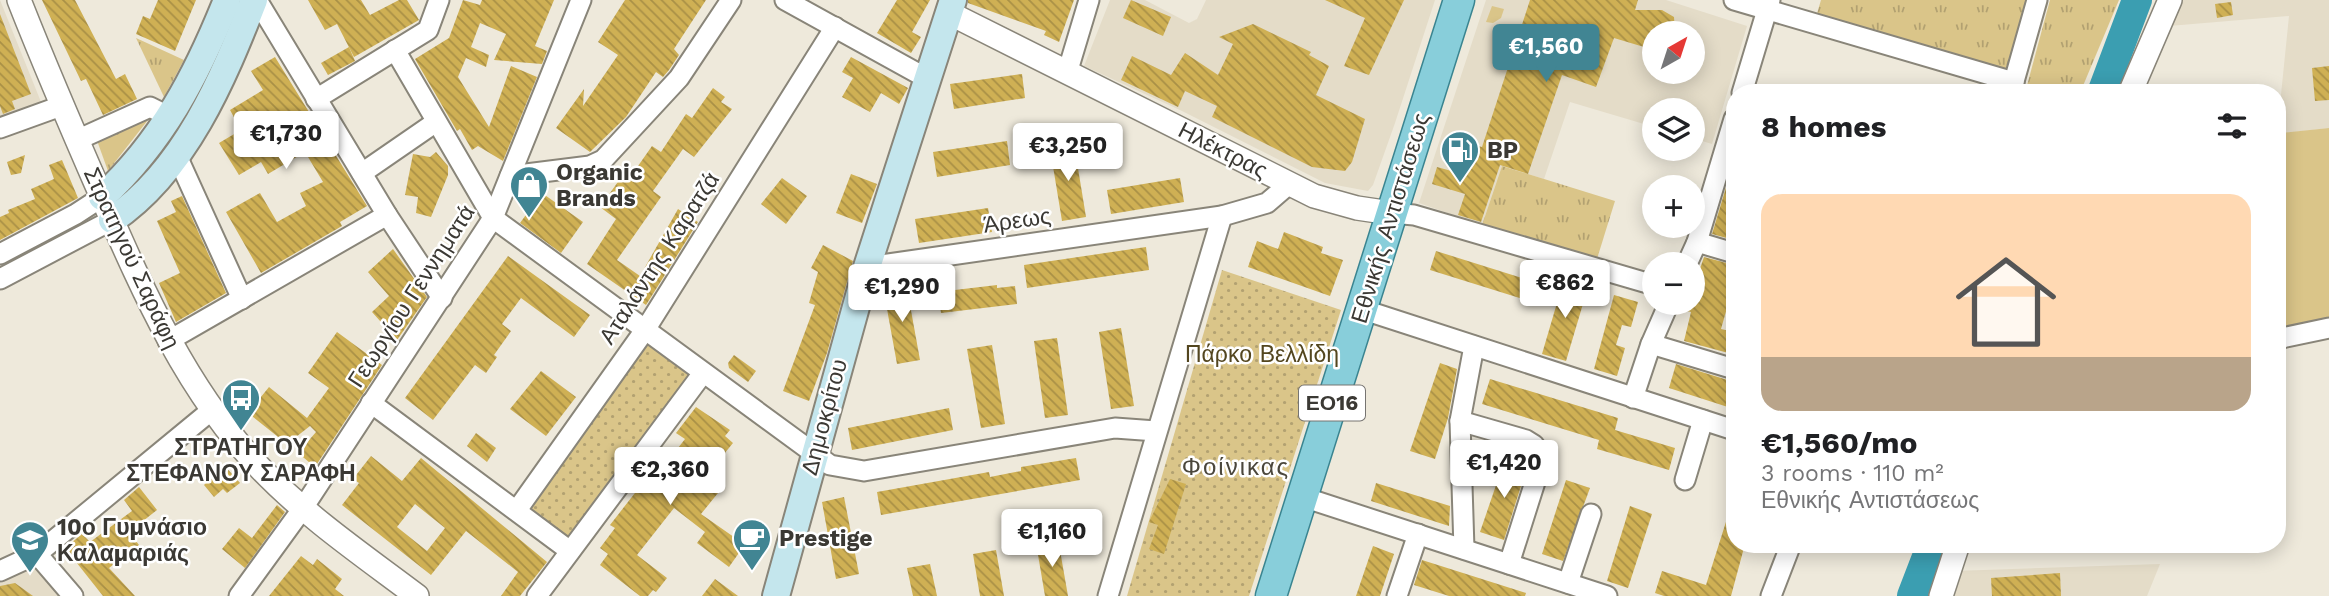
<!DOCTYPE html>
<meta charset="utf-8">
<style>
:root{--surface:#fff;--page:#f2f2f2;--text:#202124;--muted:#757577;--line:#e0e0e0;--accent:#418593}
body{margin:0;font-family:"Work Sans",sans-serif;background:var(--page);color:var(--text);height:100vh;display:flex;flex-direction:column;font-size:26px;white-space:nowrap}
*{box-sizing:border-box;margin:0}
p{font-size:23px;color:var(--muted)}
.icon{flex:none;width:38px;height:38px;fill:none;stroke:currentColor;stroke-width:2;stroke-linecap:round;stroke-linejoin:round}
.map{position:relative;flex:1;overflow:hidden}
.panel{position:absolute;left:1726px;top:84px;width:560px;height:469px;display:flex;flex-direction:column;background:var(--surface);border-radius:28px;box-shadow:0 4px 18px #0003}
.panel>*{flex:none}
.needle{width:46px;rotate:39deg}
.controls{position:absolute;left:1642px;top:21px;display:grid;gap:14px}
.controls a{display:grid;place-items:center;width:63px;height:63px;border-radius:50%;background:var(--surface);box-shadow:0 4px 18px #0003;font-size:35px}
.price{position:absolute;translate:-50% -60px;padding:0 16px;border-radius:7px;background:#fff;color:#222;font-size:23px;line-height:46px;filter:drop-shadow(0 2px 4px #0008)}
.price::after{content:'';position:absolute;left:50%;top:42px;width:21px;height:16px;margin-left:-10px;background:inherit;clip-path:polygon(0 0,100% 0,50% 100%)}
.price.on{background:var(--accent);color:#fff}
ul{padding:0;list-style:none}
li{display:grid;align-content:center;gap:14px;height:371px;padding:0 35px}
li+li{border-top:2px solid var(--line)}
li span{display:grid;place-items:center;height:217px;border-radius:21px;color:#555}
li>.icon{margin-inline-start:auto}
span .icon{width:126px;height:126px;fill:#fffc;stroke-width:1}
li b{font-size:30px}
h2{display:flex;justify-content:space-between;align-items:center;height:84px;padding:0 35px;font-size:30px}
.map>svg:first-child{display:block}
</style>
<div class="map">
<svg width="2329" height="596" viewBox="0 0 2329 596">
<defs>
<pattern id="grass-tufts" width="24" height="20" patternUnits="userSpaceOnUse" patternTransform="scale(1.75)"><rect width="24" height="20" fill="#dac589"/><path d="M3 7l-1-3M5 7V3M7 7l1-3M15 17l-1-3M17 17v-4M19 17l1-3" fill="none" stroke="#b2a171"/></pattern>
<pattern id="park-dots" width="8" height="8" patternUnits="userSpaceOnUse" patternTransform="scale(1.75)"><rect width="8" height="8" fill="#dac589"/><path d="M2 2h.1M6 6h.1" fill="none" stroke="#b2a171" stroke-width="1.8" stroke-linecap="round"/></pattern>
<pattern id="building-back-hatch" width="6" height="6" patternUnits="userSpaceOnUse" patternTransform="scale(1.75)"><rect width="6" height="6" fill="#cfb054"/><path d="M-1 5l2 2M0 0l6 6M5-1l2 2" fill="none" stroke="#a99046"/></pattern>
</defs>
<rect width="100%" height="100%" fill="#eee9db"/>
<g fill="#e4dcc8" fill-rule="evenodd">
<polygon points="0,0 43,107 0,122"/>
<polygon points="1110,0 1145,0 1189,23 1197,19 1206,0 1435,0 1395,123 1373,185 1368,191 1325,183 1182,111 1084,66"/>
<path d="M1486,0H1666L1747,26L1712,144L1692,138V110H1654V127L1570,102L1544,179L1502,166L1482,225L1419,203ZM1654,33H1692V72H1654Z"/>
<polygon points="2180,0 2329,0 2329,128 2277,134 2289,16 2169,26"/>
<polygon points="2160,564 2147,596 1948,596 1955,571"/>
<polygon points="35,566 62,596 0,596 0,583"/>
</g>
<g fill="url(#grass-tufts)">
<polygon points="1821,0 2028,0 2007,74 1816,17"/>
<polygon points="2050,0 2119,0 2080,93 2025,93"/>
<polygon points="1492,6 1504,9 1501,18 1493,23 1486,22"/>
<polygon points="136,38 184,60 164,97"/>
<polygon points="155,111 108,171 95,135"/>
<polygon points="1502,166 1615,201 1596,262 1482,225"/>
</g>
<g fill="url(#park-dots)">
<polygon points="1222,270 1341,310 1249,596 1127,596"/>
<polygon points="647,339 693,373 570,543 524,507"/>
</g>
<polygon fill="#dac589" points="2329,128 2329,321 2277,333 2277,160 2282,133"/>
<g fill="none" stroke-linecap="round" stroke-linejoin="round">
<g stroke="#3b9eb1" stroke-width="30">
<polyline points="2102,93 2137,0"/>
<polyline points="1912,596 1932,544"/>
</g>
</g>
<g fill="url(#building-back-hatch)" fill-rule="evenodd">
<polygon points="42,0 75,0 116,79 125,74 137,99 103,115 86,79 81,81"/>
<polygon points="158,0 196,0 175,51 136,34 143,16 150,19"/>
<polygon points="308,0 361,0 370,15 399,0 407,0 419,20 354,57 337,24 325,30"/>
<polygon points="463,0 480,5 482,0 554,0 535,46 547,51 542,64 494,60 506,34 480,23 471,47 489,55 486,67 466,58 458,77 489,127 511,66 537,77 503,161 478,146 472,150 460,129 457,131 415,59 449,38"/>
<polygon points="625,0 706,0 674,49 679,55 669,70 663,77 656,72 626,117 590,152 556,128 584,89 583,106 618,55 598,42"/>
<polygon points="897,0 930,0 912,32 921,37 911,53 877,33"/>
<polygon points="968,0 1074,0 1059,42 1044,35 1046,31 968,3"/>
<polygon points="1131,0 1171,17 1163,36 1123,18"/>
<polygon points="1325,0 1404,0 1369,75 1344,66 1365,18"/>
<polygon points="1530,0 1638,0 1635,10 1662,10 1674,17 1675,33 1654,33 1654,50 1614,38 1596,87 1562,75 1528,174 1500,165 1481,222 1458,215 1465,194 1432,184 1437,167 1455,172 1467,143 1482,147"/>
<polygon points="2231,2 2233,15 2217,18 2215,4"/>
<polygon points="0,14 31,94 12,101 15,109 3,114 0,106"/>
<polygon points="1253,24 1311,52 1309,55 1329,66 1316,95 1365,119 1352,162 1345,171 1312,167 1212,117 1217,106 1185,91 1178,107 1121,80 1132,56 1171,75 1185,53 1218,75 1233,44 1219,37"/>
<polygon points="349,47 355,61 328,75 321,63"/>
<polygon points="275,57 367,206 340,222 342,226 261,273 226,212 260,193 277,222 306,206 300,193 323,182 305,152 268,174 261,162 239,175 219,143 241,130 230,110 263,90 251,71"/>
<polygon points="851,57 908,88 899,104 881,93 870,112 842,97 853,78 842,72"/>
<polygon points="2329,66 2329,100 2315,101 2312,68"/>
<polygon points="1022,74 1025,98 954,109 950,84"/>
<polygon points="713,88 725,97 721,102 732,109 694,157 683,149 653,191 661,197 617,260 640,276 678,209 698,222 646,305 587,264 616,219 600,207 625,172 631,176 652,146 661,152 686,114 692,118"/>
<polygon points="1007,141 1010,165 937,177 933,152"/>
<polygon points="1074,144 1086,217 1062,221 1050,148"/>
<polygon points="436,152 448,166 448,175 431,217 416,213 418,197 405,195 413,154 430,157"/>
<polygon points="25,155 21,173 11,175 7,162"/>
<polygon points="62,160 78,198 0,240 0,217 9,213 8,210 35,199 31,189 54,179 49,165"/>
<polygon points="1734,161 1734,240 1712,234"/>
<polygon points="851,174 877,184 862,223 836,213"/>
<polygon points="782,178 807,196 786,224 761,204"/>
<polygon points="1180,178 1184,202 1111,214 1107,190"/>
<polygon points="542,193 583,222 561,253 520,223"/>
<polygon points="182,196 226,293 176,322 159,283 180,273 157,221 176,212 171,201"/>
<polygon points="988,208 992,232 919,243 915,219"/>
<polygon points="1284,232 1323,247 1321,253 1343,260 1330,296 1248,267 1257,241 1278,249"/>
<polygon points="823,245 853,261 827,353 809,401 783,391 815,305 809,303 818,272 811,268"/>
<polygon points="1146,247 1149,270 1027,288 1024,265"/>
<polygon points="393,249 427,297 397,340 372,312 389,296 368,272"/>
<polygon points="1436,251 1532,281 1526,300 1430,270"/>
<polygon points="508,256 590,315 574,337 521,298 502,324 511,331 494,355 497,357 486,373 475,365 433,420 405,398"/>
<polygon points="1704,257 1734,265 1731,282 1734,283 1734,302 1729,301 1721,329 1734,332 1732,354 1684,341 1691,312 1687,311 1689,303 1692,303 1692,292"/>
<polygon points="1564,279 1588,287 1566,361 1542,354"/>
<polygon points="906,283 920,360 897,364 883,287"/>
<polygon points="997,285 997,288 1015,286 1017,304 941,313 938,292"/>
<polygon points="1614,295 1638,302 1631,327 1622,325 1616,345 1625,348 1617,376 1594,369"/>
<polygon points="1121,328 1134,406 1111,409 1099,332"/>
<polygon points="337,332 382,365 315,467 298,453 316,432 310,426 287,444 248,413 269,387 307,418 329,388 308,373"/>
<polygon points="1057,338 1068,415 1045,418 1034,341"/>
<polygon points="992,345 1005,424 981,428 967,349"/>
<polygon points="734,355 756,371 748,382 729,368 728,363"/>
<polygon points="1440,363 1457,369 1448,418 1435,459 1410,451"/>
<polygon points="1676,364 1734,382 1734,409 1669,388"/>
<polygon points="541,371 576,397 546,436 510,409"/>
<polygon points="1490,379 1618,418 1615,430 1675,448 1669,470 1597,449 1599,440 1482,404"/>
<polygon points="696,407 730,430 725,436 733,443 724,454 716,447 695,475 718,493 701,514 741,542 737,547 741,550 729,567 697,543 705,532 674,508 637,555 667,578 656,592 653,590 648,596 640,596 600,565 608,554 600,548 615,528 610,525 663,457 668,461 685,439 676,433"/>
<polygon points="949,408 953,430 852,450 848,428"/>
<polygon points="476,433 496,448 487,462 467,446"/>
<path d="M371,456L402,481L421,458L547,562L520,596H501L518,572L466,531L431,575L342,505L359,483L353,479ZM415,504L445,528L427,551L397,527Z"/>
<polygon points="1076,458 1080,480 881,515 877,492 989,472 990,477 1021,471 1021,467"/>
<polygon points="1505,459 1527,467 1504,540 1480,532"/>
<polygon points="224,465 240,483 227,493 223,489 214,497 204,485"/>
<polygon points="1170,479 1186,484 1164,554 1149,549 1158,525 1149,522"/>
<polygon points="1566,480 1590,488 1563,561 1542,554"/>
<polygon points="1376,483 1450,506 1449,526 1371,501"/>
<polygon points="139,487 157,510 129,532 139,545 109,568 135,596 103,596 65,548 82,534 90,542 132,511 124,500"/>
<polygon points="844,497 859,574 836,579 822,502"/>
<polygon points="277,505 285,512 245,568 222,549 239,528 252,538"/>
<polygon points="1630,506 1652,514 1628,588 1607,581"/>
<polygon points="1731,506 1734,506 1734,544 1745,544 1731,596 1664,596 1655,593 1662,571 1706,585"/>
<polygon points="1058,539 1068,596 1045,596 1036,543"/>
<polygon points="1373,546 1394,554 1380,596 1356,596"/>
<polygon points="996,550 1004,596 980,596 973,554"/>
<polygon points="301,556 313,565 317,559 342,579 335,589 344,596 269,596"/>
<polygon points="1422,560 1526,593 1525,596 1449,596 1414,585"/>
<polygon points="930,564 937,596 913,596 907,568"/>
<polygon points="2060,573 2061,596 1992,596 1991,578"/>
<polygon points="715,579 738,596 702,596"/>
<polygon points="15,583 33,596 0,596 0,586"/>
</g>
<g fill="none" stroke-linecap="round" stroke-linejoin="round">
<defs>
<g id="minor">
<polyline points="257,0 387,215 442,298"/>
<polyline points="785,0 928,79"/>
<polyline points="1734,0 2014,82"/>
<polyline points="395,50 493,218 830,465 864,471 1115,428 1156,431"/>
<polyline points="1068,70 1089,0"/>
<polyline points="2011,92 2037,0"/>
<polyline points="1742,93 1770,0"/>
<polyline points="316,99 428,30 439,0"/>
<polyline points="0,128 61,106"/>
<polyline points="77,140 150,107 170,117"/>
<polyline points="177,156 242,299"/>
<polyline points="362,173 436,122"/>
<polyline points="510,176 590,166 603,160 679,78 731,0"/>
<polyline points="1391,213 1414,215 1654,285"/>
<polyline points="1697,242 1734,253"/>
<polyline points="0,254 76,214 102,197"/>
<polyline points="1687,264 1697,242 1734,119"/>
<polyline points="867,267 1222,216 1267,203 1289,184"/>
<polyline points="0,279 112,220"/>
<polyline points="1361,309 1734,430"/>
<polyline points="2277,339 2329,328"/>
<polyline points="168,341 387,215"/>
<polyline points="1651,344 1734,369"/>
<polyline points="1633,398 1651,344 1669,303"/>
<polyline points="371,403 570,551"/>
<polyline points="1460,421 1526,440 1534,445 1542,460 1509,564"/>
<polyline points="1685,480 1703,420"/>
<polyline points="1303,497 1607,596"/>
<polyline points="517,510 645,330 835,27"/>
<polyline points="1464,549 1460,421 1474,346"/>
<polyline points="37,554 73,596"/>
<polyline points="0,571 37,554 213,409"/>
<polyline points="1568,583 1591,514"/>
<polyline points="239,596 303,508 493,218 581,0"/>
<polyline points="537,596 703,373"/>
<polyline points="1108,596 1222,216"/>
<polyline points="1397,596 1418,534"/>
<polyline points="1771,596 1791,544"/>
</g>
<g id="tertiary">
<path d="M19,0C45,66 73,131 101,195C144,293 186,390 261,469C307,517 364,556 417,596"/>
<polyline points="949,13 1314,196 1357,208 1391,213"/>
<polyline points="2130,93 2170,0"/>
<polyline points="1941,596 1958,544"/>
</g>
<g id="secondary">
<path d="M102,197C162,142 197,75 227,0"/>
<path d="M112,220C185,171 223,79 254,0"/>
<polyline points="776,596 867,267 953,0"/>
</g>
<polyline id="primary" points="1271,596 1459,0"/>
</defs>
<use href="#minor" stroke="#898579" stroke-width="23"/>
<use href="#tertiary" stroke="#898579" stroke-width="26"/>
<use href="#secondary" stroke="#898579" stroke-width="30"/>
<use href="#primary" stroke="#3a8490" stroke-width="33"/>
<use href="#minor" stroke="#fff" stroke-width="19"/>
<use href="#tertiary" stroke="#fff" stroke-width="23"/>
<use href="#secondary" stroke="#c4e6ed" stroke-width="26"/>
<use href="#primary" stroke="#88ceda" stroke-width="30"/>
</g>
<defs>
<symbol id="fuel-pin" viewBox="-11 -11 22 30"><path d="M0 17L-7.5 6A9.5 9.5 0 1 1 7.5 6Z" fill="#418593" stroke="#fff"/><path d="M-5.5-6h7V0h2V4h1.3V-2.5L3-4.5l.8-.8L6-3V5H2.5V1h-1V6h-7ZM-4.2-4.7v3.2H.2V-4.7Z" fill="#fff"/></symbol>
<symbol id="shop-pin" viewBox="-11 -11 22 30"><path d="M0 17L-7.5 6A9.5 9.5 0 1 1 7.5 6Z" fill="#418593" stroke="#fff"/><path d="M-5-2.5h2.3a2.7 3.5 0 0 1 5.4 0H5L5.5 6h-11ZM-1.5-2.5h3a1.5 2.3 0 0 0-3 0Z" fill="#fff"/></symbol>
<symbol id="bus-pin" viewBox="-11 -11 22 30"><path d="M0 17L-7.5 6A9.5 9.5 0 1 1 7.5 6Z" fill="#418593" stroke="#fff"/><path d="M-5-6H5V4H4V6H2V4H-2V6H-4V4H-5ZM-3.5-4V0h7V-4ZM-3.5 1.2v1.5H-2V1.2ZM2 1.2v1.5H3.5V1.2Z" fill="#fff"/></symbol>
<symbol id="cafe-pin" viewBox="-11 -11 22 30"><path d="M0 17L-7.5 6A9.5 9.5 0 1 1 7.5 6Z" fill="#418593" stroke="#fff"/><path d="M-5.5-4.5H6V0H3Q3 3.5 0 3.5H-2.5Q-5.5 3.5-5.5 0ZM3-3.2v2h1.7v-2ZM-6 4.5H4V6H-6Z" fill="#fff"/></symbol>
<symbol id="school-pin" viewBox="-11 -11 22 30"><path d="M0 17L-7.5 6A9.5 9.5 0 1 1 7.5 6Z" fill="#418593" stroke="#fff"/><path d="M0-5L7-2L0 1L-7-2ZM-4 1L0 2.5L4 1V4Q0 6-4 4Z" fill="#fff"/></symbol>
</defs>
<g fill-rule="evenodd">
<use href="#fuel-pin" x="1438" y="128" width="44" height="60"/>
<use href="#shop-pin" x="507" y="163" width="44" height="60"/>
<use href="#bus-pin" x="219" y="376" width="44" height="60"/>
<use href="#cafe-pin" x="730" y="516" width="44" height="60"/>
<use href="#school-pin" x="8" y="518" width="44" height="60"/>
</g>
<g text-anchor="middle" stroke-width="5" stroke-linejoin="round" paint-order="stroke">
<rect fill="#fff" stroke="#767471" stroke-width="2" x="1299" y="385.5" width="66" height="35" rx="5"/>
<g font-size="21" font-weight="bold" fill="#3b3934">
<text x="1332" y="410">ΕΟ16</text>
</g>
<g font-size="23" fill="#3b3934" stroke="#fff">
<text transform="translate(1223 150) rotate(27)" y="8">Ηλέκτρας</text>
<text transform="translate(1390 218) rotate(-73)" y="8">Εθνικής Αντιστάσεως</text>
<text transform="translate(1017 220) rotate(-8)" y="8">Άρεως</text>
<text transform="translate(132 258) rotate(65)" y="8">Στρατηγού Σαράφη</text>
<text transform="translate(659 258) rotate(-57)" y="8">Αταλάντης Καρατζά</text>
<text transform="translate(411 296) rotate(-57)" y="8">Γεωργίου Γεννηματά</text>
<text transform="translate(824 417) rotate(-75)" y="8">Δημοκρίτου</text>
</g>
<g font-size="23" font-weight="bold" fill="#3b3934" stroke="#fff" text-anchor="start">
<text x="1487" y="158">BP</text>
<text x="556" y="180">Organic<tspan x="556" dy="26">Brands</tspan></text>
<text x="241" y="455" text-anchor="middle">ΣΤΡΑΤΗΓΟΥ<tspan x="241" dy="26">ΣΤΕΦΑΝΟΥ ΣΑΡΑΦΗ</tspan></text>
<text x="57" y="535">10ο Γυμνάσιο<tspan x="57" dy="26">Καλαμαριάς</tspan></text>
<text x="779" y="546">Prestige</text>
</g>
<g font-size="23" fill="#53461f" stroke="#fff">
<text x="1262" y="362">Πάρκο Βελλίδη</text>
</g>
<g font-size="24" letter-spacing="2" fill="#4b473c" stroke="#fff">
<text x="1236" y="475">Φοίνικας</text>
</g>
</g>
</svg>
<div class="controls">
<a><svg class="needle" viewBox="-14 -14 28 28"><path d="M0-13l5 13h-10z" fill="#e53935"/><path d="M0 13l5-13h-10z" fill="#757577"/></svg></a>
<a><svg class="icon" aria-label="layers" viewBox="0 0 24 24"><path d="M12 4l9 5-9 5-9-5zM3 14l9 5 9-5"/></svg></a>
<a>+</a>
<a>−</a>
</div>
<b class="price on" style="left:1546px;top:84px">€1,560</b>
<b class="price" style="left:286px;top:171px">€1,730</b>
<b class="price" style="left:1068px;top:183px">€3,250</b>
<b class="price" style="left:1565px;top:320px">€862</b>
<b class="price" style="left:902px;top:324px">€1,290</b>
<b class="price" style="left:1504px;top:500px">€1,420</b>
<b class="price" style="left:670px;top:507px">€2,360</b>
<b class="price" style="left:1052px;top:569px">€1,160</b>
<section class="panel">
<h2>8 homes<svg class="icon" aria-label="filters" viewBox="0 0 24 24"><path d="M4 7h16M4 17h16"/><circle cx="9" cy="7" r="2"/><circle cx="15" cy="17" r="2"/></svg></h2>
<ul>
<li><span style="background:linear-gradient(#ffd9b3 75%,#b9a48a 0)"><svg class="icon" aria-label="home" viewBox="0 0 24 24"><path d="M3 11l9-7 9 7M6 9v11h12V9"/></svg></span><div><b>€1,560/mo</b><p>3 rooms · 110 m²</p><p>Εθνικής Αντιστάσεως</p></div></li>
</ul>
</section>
</div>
